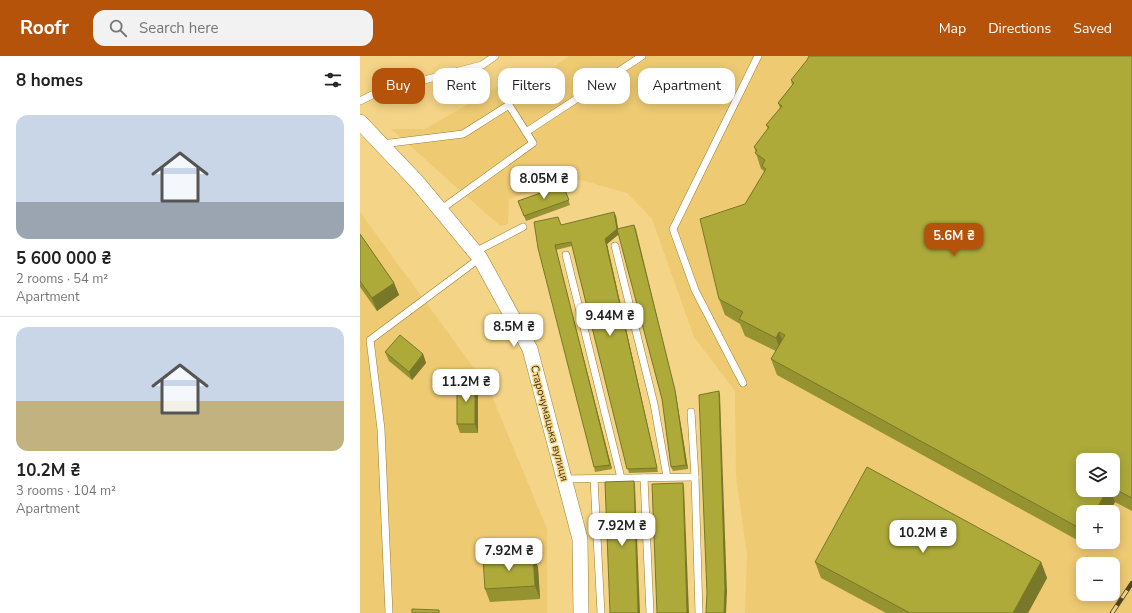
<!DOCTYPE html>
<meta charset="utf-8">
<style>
:root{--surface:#fff;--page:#f2f2f2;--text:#222;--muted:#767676;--line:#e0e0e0;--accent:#b45309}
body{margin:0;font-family:"Nunito Sans",sans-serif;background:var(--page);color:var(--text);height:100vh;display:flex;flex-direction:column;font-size:15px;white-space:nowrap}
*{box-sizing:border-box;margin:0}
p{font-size:13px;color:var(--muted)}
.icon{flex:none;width:22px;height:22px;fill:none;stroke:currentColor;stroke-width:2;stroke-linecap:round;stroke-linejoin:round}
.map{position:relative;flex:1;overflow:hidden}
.details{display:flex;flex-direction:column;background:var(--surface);width:360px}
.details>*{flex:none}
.guide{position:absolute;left:12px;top:12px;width:380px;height:36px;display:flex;gap:8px}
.tools{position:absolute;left:716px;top:397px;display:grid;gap:8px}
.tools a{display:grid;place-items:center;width:44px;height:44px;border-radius:8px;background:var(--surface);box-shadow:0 2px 10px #0003;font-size:20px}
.price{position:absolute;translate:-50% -34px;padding:0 9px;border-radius:8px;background:#fff;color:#222;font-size:13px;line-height:26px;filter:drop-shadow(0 1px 2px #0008)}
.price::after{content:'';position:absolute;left:50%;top:24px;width:12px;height:9px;margin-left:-6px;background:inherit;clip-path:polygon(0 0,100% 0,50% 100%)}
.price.active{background:var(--accent);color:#fff}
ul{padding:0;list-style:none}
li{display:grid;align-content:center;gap:8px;height:212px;padding:0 16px}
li+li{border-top:1px solid var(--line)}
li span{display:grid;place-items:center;height:124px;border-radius:12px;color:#555}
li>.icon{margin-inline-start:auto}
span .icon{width:72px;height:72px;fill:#fffc;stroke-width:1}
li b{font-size:17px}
h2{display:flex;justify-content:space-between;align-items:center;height:48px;padding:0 16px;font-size:17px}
.chip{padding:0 14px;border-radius:12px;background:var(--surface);box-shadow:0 2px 10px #0003;font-size:14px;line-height:36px}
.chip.active{background:var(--accent);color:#fff}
header{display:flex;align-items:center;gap:24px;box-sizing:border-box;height:56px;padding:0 20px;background:var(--accent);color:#fff}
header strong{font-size:19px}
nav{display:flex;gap:22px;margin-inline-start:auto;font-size:14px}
.search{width:280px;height:36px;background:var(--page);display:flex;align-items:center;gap:10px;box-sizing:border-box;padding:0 14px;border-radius:12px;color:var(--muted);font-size:15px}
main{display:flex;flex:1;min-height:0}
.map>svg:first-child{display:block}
</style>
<header>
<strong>Roofr</strong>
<div class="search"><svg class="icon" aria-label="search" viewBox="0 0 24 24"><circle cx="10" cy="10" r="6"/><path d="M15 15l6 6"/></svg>Search here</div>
<nav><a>Map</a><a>Directions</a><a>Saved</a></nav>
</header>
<main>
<section class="details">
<h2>8 homes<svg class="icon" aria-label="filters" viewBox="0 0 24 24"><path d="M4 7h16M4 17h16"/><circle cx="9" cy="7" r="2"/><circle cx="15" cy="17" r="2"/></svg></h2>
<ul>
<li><span style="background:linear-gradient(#c9d6e8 70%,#9aa5b1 0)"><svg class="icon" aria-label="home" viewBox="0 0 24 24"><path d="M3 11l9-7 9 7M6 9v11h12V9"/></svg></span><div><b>5 600 000 ₴</b><p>2 rooms · 54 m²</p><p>Apartment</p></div></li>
<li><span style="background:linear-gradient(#c9d6e8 60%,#c2b280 0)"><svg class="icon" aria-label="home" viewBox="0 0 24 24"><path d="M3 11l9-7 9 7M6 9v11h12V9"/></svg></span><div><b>10.2M ₴</b><p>3 rooms · 104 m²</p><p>Apartment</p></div></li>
</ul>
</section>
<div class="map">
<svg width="772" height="557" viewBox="0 0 772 557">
<rect width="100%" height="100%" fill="#f4d486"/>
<g fill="#eeca73" fill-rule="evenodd">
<path d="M209,0H772V557H385L387,498L376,420L375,335L334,281L292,163L267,137L221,124L207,123L149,143L148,168L140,170L31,73H65L153,22L162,34ZM723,404H753V434H723ZM723,456H753V486H723ZM723,508H753V538H723Z"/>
<polygon points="0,156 129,333 187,473 187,557 0,557"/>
</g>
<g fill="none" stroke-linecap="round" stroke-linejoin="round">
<defs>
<g id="lane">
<polyline points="0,45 18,36 122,9 135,0"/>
<polyline points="166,76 282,0"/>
<polyline points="22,88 103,78 149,49 173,87 80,154"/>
<polyline points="255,190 294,348 307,421"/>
<polyline points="115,196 163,171"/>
<polyline points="206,199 261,422"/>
<polyline points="383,327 335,234 313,173 398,0"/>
<polyline points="331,356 335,421 339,557"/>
<polyline points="284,422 290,557"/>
<polyline points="204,423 335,421"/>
<polyline points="234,423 241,557"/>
<polyline points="29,557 21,373 10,284 120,202"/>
</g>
<polyline id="street" points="0,66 58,127 120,202 170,293 220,483 221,557"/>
</defs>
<use href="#lane" stroke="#9b7d2d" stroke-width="8"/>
<use href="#street" stroke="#9b7d2d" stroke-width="16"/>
<use href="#lane" stroke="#fff" stroke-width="7"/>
<use href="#street" stroke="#fff" stroke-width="15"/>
<defs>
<polyline id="rail" points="752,557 772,527"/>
</defs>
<use href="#rail" stroke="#544520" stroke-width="4.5"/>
<use href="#rail" stroke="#f4d486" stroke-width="3" stroke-dasharray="9" stroke-linecap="butt"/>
</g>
<g fill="#959232" fill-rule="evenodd">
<path d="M772,0V455L755,446L749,456H723V486H733L730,491L417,319L411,303L416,295L385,280L380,268L365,259L359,243L385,148L404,116L403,114L401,113L394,91L408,73L406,69L420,52L418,47L432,29L431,24ZM753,404V434H723Z"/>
<polygon points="203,129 210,149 166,165 158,145"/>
<polygon points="256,160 258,173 274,169 276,173 316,339 328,413 313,415 311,411 302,343 259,178 247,188 298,416 269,417 212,190 196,194 252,413 235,416 234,411 174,166 201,169"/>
<polygon points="0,178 34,227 39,239 17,255 0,231"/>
<polygon points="25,296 63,298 66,307 52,324 29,305"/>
<polygon points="115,326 118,335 118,377 100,377 97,368"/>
<polygon points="173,499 178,511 180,543 130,546 125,533"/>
<polygon points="455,506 681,506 687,522 668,557 526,557 461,522"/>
</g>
<g fill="#797729">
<polygon points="254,156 256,160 259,178 247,188 298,416 297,412 245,183"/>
<polygon points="274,169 316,339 328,413 326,409"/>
<polygon points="195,189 196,194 252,413 250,409"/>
<polygon points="34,227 39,239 17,255 12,242"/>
<polygon points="419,276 425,292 422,298 416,282"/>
<polygon points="63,298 66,307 52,324 49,316"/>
<polygon points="115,326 118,335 118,377 115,368"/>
<polygon points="359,335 360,339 367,536 366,557 364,557"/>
<polygon points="274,425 275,430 280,557 278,557"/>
<polygon points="323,427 324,431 329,557 327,557"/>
<polygon points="747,434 750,434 755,446 749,456 735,456"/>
<polygon points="728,486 733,486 730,491"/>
<polygon points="173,499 178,511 180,543 175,530"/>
<polygon points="681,506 687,522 668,557 653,557"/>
</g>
<g fill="#adaa3a" stroke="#797729">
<polygon points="449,0 772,0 772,442 753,432 753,404 723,404 723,434 747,434 735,456 723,456 723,474 411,303 425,279 419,276 416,282 379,263 383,256 359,243 340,163 385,148 406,113 402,110 405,104 395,97 397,94 394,91 409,71 406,69 422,50 418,47 434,27 431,24 447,4"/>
<polygon points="203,129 209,144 164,160 158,145"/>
<polygon points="254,156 257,173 274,169 315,334 326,409 311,411 302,343 257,173 245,183 297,412 267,413 211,186 195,189 250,409 234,411 178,192 174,166 198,161 201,169"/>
<polygon points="0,178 34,227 12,242 0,225"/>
<polygon points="40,279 63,298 49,316 25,296"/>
<rect x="97" y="326" width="18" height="42"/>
<polygon points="359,335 365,532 364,557 346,557 347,537 339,339"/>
<polygon points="507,411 681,506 653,557 550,557 455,506"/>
<polygon points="274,425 278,557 250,557 245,426"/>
<polygon points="323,427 327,557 297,557 292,428"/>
<polygon points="173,499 175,530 125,533 123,502"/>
<polygon points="52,553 79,554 79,557 52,557"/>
</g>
<g text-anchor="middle" stroke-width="3" stroke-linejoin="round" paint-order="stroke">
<g font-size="11" fill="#423514" stroke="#f4d486">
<text transform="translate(190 367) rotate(75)" y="4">Старочумацька вулиця</text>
</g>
</g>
</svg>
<div class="tools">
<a><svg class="icon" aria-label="layers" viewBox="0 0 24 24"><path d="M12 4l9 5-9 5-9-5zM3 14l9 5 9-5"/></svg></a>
<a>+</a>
<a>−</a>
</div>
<b class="price" style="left:184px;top:144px">8.05M ₴</b>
<b class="price active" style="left:594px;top:201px">5.6M ₴</b>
<b class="price" style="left:250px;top:281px">9.44M ₴</b>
<b class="price" style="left:154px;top:292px">8.5M ₴</b>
<b class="price" style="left:106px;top:347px">11.2M ₴</b>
<b class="price" style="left:262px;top:491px">7.92M ₴</b>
<b class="price" style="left:563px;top:498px">10.2M ₴</b>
<b class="price" style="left:149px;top:516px">7.92M ₴</b>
<div class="guide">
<a class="chip active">Buy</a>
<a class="chip">Rent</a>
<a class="chip">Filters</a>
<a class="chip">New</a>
<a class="chip">Apartment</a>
</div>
</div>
</main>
